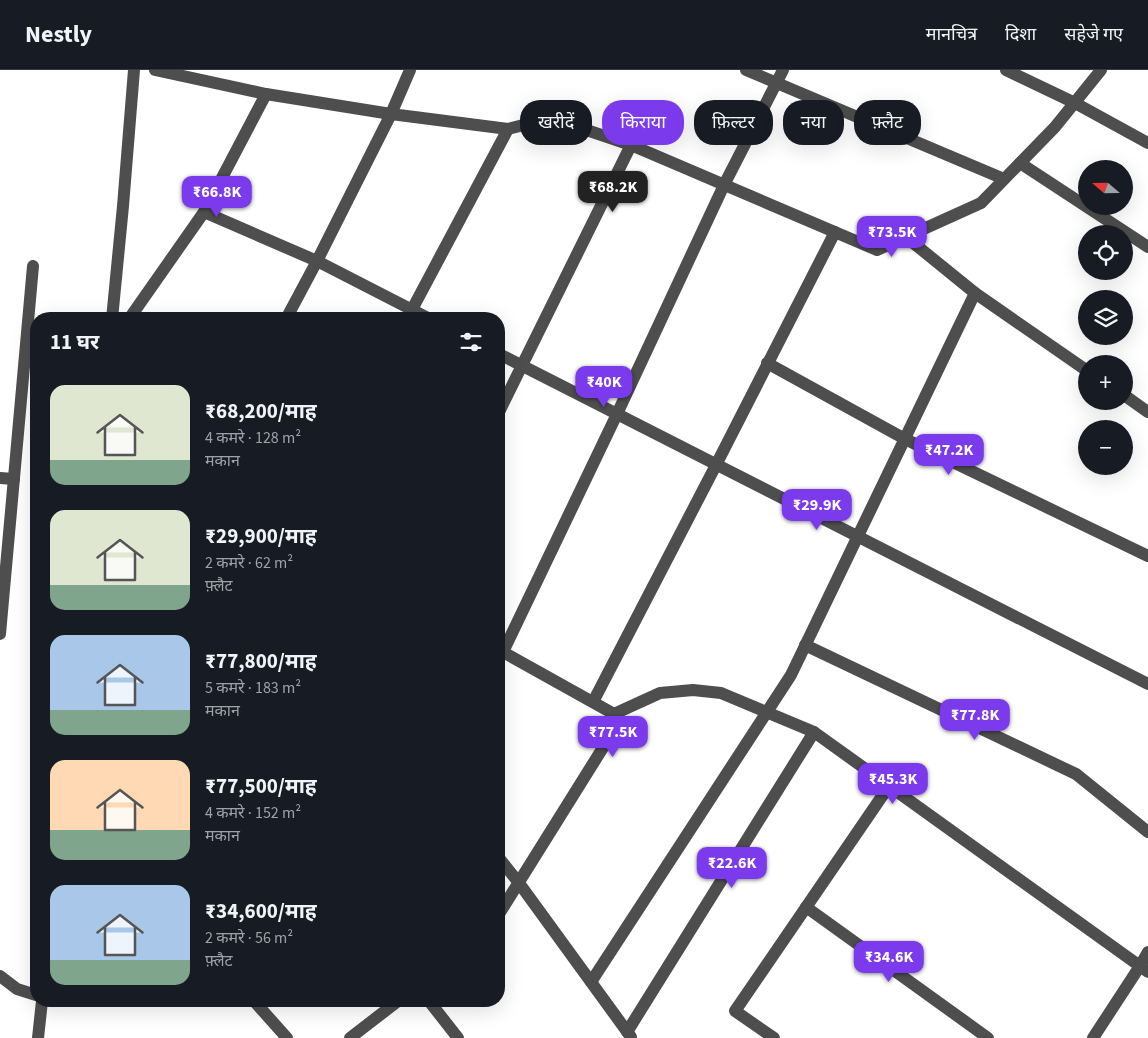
<!DOCTYPE html>
<html lang="hi">
<meta charset="utf-8">
<style>
:root{--surface:#171b24;--page:#242831;--text:#f1f3f6;--muted:#9ea1a6;--line:#363941;--accent:#7c3aed}
body{margin:0;font-family:"Source Sans 3","Noto Sans Devanagari",sans-serif;background:var(--page);color:var(--text);height:100vh;display:flex;flex-direction:column;font-size:19px;white-space:nowrap}
*{box-sizing:border-box;margin:0}
p{font-size:16px;color:var(--muted)}
.icon{flex:none;width:28px;height:28px;fill:none;stroke:currentColor;stroke-width:2;stroke-linecap:round;stroke-linejoin:round}
.map{position:relative;flex:1;overflow:hidden}
.sheet{position:absolute;left:30px;top:242px;width:475px;height:695px;display:flex;flex-direction:column;background:var(--surface);border-radius:20px;box-shadow:0 5px 20px #0002}
.sheet>*{flex:none}
.guide{position:absolute;left:520px;top:30px;width:475px;height:45px;display:flex;gap:10px}
.needle{width:32px;rotate:290deg}
.tools{position:absolute;left:1078px;top:90px;display:grid;gap:10px}
.tools a{display:grid;place-items:center;width:55px;height:55px;border-radius:50%;background:var(--surface);box-shadow:0 5px 20px #0002;font-size:25px}
.price{position:absolute;translate:-50% -42px;padding:0 11px;border-radius:10px;background:var(--accent);color:#fff;font-size:16px;line-height:32px;filter:drop-shadow(0 1px 2px #0008)}
.price::after{content:'';position:absolute;left:50%;top:30px;width:15px;height:11px;margin-left:-8px;background:inherit;clip-path:polygon(0 0,100% 0,50% 100%)}
.price.active{background:#222;color:#fff}
ul{padding:0;list-style:none}
li{display:flex;align-items:center;gap:15px;height:125px;padding:0 20px}
li span{display:grid;place-items:center;flex:none;width:140px;height:100px;border-radius:15px;color:#555}
li>.icon{margin-inline-start:auto}
span .icon{width:60px;height:60px;fill:#fffc;stroke-width:1}
li b{font-size:21px}
h2{display:flex;justify-content:space-between;align-items:center;height:60px;padding:0 20px;font-size:21px}
.tag{padding:0 18px;border-radius:20px;background:var(--surface);box-shadow:0 5px 20px #0002;font-size:18px;line-height:45px}
.tag.active{background:var(--accent);color:#fff}
header{display:flex;align-items:center;gap:30px;box-sizing:border-box;height:70px;padding:0 25px;background:var(--surface);border-bottom:1px solid var(--line)}
header strong{font-size:24px}
nav{display:flex;gap:28px;margin-inline-start:auto;font-size:18px}
.map>svg:first-child{display:block}
</style>
<header>
<strong>Nestly</strong>
<nav><a>मानचित्र</a><a>दिशा</a><a>सहेजे गए</a></nav>
</header>
<div class="map">
<svg width="1148" height="968" viewBox="0 0 1148 968">
<rect width="100%" height="100%" fill="#fff"/>
<g fill="none" stroke-linecap="round" stroke-linejoin="round">
<g stroke="#4e4e4e" stroke-width="12">
<polyline points="155,0 266,24 391,44 317,191 286,249"/>
<polyline points="746,0 1004,109"/>
<polyline points="1006,0 1075,33 1148,73"/>
<polyline points="631,75 877,180 981,133 1055,57 1101,0"/>
<polyline points="1020,93 1148,177"/>
<polyline points="204,142 317,191 430,249"/>
<polyline points="975,223 1086,300"/>
<polyline points="112,249 123,136 134,0"/>
<polyline points="129,249 204,142 266,24"/>
<polyline points="407,249 508,59 391,44 410,0"/>
<polyline points="499,284 1148,614"/>
<polyline points="767,293 905,369 1148,486"/>
<polyline points="1124,325 1148,342"/>
<polyline points="499,342 631,75 551,48 508,59"/>
<polyline points="0,408 14,409"/>
<polyline points="0,564 33,196"/>
<polyline points="805,575 1076,704 1148,762"/>
<polyline points="499,580 503,582 617,344 724,115 783,0"/>
<polyline points="593,632 716,395 835,162"/>
<polyline points="614,644 660,623 693,620 721,623 814,662 1148,902"/>
<polyline points="499,788 519,813 631,967"/>
<polyline points="806,837 988,968"/>
<polyline points="499,844 619,652 614,644 503,582"/>
<polyline points="0,906 17,919 36,925"/>
<polyline points="591,912 791,605 975,223 906,167"/>
<polyline points="254,931 287,968"/>
<polyline points="429,931 458,968"/>
<polyline points="627,962 814,662"/>
<polyline points="38,968 42,931"/>
<polyline points="350,968 398,931"/>
<polyline points="774,968 735,941 889,716"/>
<polyline points="1093,968 1140,896 1148,882"/>
</g>
</g>
</svg>
<div class="tools">
<a><svg class="needle" viewBox="-14 -14 28 28"><path d="M0-13l5 13h-10z" fill="#e53935"/><path d="M0 13l5-13h-10z" fill="#9ea1a6"/></svg></a>
<a><svg class="icon" aria-label="locate" viewBox="0 0 24 24"><circle cx="12" cy="12" r="6"/><path d="M12 2v4M12 18v4M2 12h4M18 12h4"/></svg></a>
<a><svg class="icon" aria-label="layers" viewBox="0 0 24 24"><path d="M12 4l9 5-9 5-9-5zM3 14l9 5 9-5"/></svg></a>
<a>+</a>
<a>−</a>
</div>
<b class="price active" style="left:613px;top:143px">₹68.2K</b>
<b class="price" style="left:217px;top:148px">₹66.8K</b>
<b class="price" style="left:892px;top:188px">₹73.5K</b>
<b class="price" style="left:604px;top:338px">₹40K</b>
<b class="price" style="left:949px;top:406px">₹47.2K</b>
<b class="price" style="left:817px;top:461px">₹29.9K</b>
<b class="price" style="left:975px;top:671px">₹77.8K</b>
<b class="price" style="left:613px;top:688px">₹77.5K</b>
<b class="price" style="left:893px;top:735px">₹45.3K</b>
<b class="price" style="left:732px;top:819px">₹22.6K</b>
<b class="price" style="left:889px;top:913px">₹34.6K</b>
<div class="guide">
<a class="tag">खरीदें</a>
<a class="tag active">किराया</a>
<a class="tag">फ़िल्टर</a>
<a class="tag">नया</a>
<a class="tag">फ़्लैट</a>
</div>
<section class="sheet">
<h2>11 घर<svg class="icon" aria-label="filters" viewBox="0 0 24 24"><path d="M4 7h16M4 17h16"/><circle cx="9" cy="7" r="2"/><circle cx="15" cy="17" r="2"/></svg></h2>
<ul>
<li><span style="background:linear-gradient(#dfe7d0 75%,#7fa58c 0)"><svg class="icon" aria-label="home" viewBox="0 0 24 24"><path d="M3 11l9-7 9 7M6 9v11h12V9"/></svg></span><div><b>₹68,200/माह</b><p>4 कमरे · 128 m²</p><p>मकान</p></div></li>
<li><span style="background:linear-gradient(#dfe7d0 75%,#7fa58c 0)"><svg class="icon" aria-label="home" viewBox="0 0 24 24"><path d="M3 11l9-7 9 7M6 9v11h12V9"/></svg></span><div><b>₹29,900/माह</b><p>2 कमरे · 62 m²</p><p>फ़्लैट</p></div></li>
<li><span style="background:linear-gradient(#a9c7e8 75%,#7fa58c 0)"><svg class="icon" aria-label="home" viewBox="0 0 24 24"><path d="M3 11l9-7 9 7M6 9v11h12V9"/></svg></span><div><b>₹77,800/माह</b><p>5 कमरे · 183 m²</p><p>मकान</p></div></li>
<li><span style="background:linear-gradient(#ffd9b3 70%,#7fa58c 0)"><svg class="icon" aria-label="home" viewBox="0 0 24 24"><path d="M3 11l9-7 9 7M6 9v11h12V9"/></svg></span><div><b>₹77,500/माह</b><p>4 कमरे · 152 m²</p><p>मकान</p></div></li>
<li><span style="background:linear-gradient(#a9c7e8 75%,#7fa58c 0)"><svg class="icon" aria-label="home" viewBox="0 0 24 24"><path d="M3 11l9-7 9 7M6 9v11h12V9"/></svg></span><div><b>₹34,600/माह</b><p>2 कमरे · 56 m²</p><p>फ़्लैट</p></div></li>
</ul>
</section>
</div>
